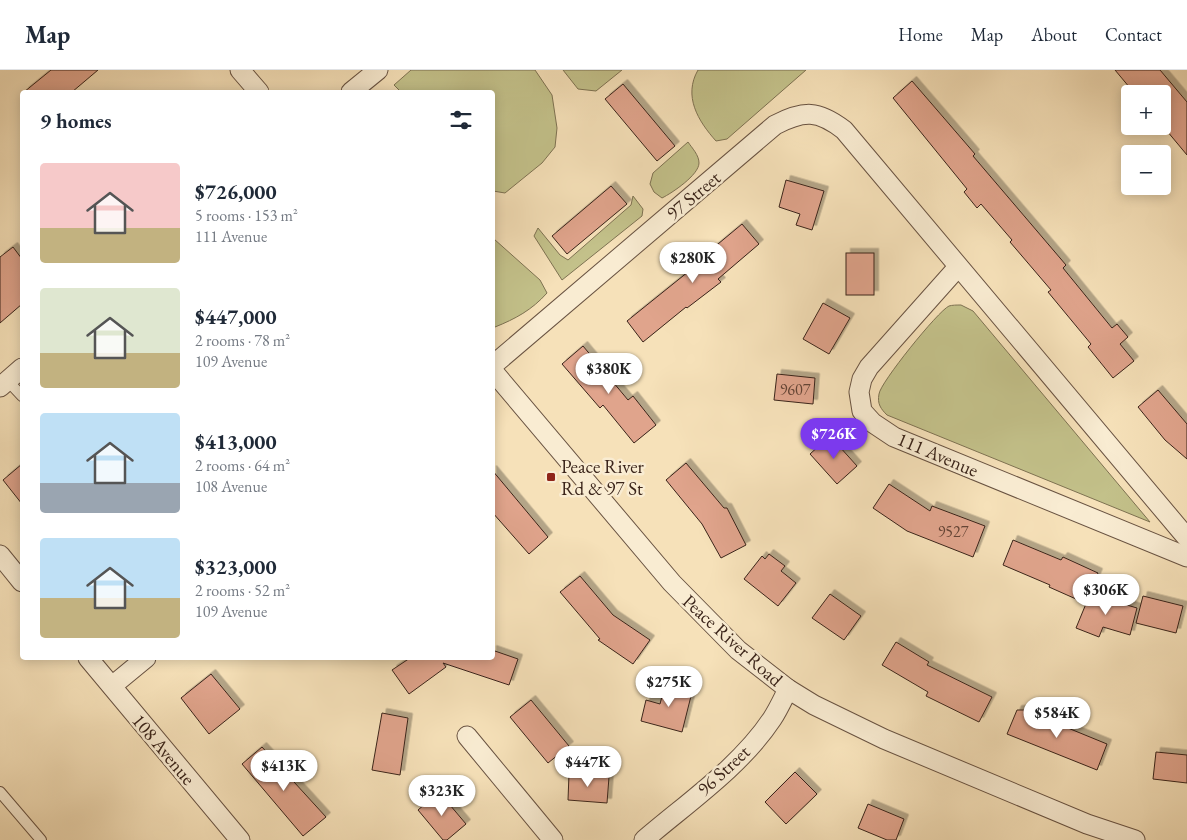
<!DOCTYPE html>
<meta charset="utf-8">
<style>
:root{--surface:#fff;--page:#f2f2f3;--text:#1f2937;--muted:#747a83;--line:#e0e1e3;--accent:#7c3aed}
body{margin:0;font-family:"EB Garamond",serif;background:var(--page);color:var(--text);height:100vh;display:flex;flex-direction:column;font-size:19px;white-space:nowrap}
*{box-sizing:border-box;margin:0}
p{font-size:16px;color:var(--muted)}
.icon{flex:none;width:28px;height:28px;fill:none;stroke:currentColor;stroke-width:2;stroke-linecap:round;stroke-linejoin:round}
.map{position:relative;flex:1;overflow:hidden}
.panel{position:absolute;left:20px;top:20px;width:475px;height:570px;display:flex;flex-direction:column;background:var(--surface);border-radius:5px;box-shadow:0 2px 12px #0003}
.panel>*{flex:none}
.tools{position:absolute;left:1121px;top:15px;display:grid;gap:10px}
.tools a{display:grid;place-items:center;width:50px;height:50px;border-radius:5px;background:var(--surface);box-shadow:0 2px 12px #0003;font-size:25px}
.price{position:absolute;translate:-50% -42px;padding:0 11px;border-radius:18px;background:#fff;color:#222;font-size:16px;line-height:32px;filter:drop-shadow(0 1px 2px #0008)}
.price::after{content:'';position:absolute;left:50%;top:30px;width:15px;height:11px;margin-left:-8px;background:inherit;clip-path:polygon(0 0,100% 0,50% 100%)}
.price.on{background:var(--accent);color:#fff}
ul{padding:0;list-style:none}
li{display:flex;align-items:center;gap:15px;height:125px;padding:0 20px}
li span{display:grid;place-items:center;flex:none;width:140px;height:100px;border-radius:5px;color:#555}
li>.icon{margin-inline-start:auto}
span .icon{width:60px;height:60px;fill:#fffc;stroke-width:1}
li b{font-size:21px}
h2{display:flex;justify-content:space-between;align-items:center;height:60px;padding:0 20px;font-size:21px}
header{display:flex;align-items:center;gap:30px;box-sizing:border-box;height:70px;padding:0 25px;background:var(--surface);border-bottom:1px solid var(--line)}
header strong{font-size:24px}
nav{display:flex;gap:28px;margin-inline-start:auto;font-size:18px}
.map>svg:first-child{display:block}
</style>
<header>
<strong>Map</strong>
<nav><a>Home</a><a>Map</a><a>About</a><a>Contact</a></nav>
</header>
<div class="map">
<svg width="1187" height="770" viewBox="0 0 1187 770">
<defs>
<filter id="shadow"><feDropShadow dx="4.5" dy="-4.5" stdDeviation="0" flood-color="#0004"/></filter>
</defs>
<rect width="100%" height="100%" fill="#f6e1b9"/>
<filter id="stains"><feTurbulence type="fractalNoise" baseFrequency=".004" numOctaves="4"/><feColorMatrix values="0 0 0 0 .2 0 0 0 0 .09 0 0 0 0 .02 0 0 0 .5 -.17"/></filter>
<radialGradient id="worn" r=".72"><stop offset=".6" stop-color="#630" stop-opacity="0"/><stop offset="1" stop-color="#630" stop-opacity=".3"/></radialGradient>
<g fill="#c3c18a" stroke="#7e7252">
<polygon points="411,0 535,0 552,25 557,58 555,77 542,93 505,123 493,121 492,22 401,22 394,15"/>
<polygon points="563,0 622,0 596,21 578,19"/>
<path d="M698,0H806L727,69L716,71C698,51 683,26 698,0Z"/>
<path d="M688,72C692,78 699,85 699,93C699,105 672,123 662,128L654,122L650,114L653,103Z"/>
<polygon points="633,126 643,139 642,146 562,210 534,166 538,158 560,185 568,190 631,135"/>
<path d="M494,169L540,210L547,223C532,240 515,249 495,257H492V170Z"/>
<path d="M961,235L973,241L1150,452L887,345C881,339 877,334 879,324C880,313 938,241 949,236C952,235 957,235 961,235Z"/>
</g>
<g fill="#e0a48c" stroke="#3a241a" filter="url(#shadow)">
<polygon points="51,0 98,0 72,22 24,22"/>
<polygon points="1115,0 1160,0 1187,32 1187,85 1162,55 1162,24 1135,24"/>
<polygon points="912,11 975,84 973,86 1066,195 1063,198 1112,258 1117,254 1128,267 1120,274 1134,291 1113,308 1088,277 1091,274 1048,222 1051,220 1010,172 1012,170 981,134 977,138 964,122 967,119 893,28"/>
<polygon points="623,14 675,76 657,91 605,29"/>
<polygon points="786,110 824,121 812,160 796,155 800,144 779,137"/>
<polygon points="611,116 627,134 567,184 552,166"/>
<polygon points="742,154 759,174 718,209 721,212 687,238 686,237 643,272 627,251 714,181 712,179"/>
<polygon points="13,177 22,189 22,234 0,253 0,187"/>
<rect x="846" y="183" width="28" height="42"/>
<polygon points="823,233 850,248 829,284 803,269"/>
<polygon points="583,276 628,330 633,326 656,355 634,373 603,335 600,338 562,294"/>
<polygon points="777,304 815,308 813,334 774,330"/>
<polygon points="1158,320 1187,354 1187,389 1165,370 1138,337"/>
<polygon points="830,366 857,396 837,414 810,384"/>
<polygon points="686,393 724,438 727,438 746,475 721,488 702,454 666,410"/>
<polygon points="22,394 22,434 3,410"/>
<polygon points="492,400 548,467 529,484 492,442"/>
<polygon points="889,414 930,441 932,436 985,456 973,487 907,461 873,438"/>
<polygon points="1013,470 1061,490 1063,487 1098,503 1085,533 1049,517 1050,515 1003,495"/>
<polygon points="769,484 785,496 781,501 796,513 778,536 744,509 762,486 765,489"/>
<polygon points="580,506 613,545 650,570 633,594 598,570 600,569 560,522"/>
<polygon points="830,524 861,546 844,570 812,548"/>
<polygon points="1090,524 1137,538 1130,565 1103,557 1099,567 1076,558"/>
<polygon points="1143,526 1183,536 1176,563 1136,553"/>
<polygon points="896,572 929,592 927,595 992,627 979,652 926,626 928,622 882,595"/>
<polygon points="492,580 518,589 509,615 443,593 446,597 409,624 392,600 410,588 492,588"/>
<polygon points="211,604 240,639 209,664 181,628"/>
<polygon points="666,611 693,618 682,662 641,651 646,630 660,634"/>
<polygon points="531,630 569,676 548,693 510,647"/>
<polygon points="1017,640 1024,640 1107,674 1097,700 1007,664"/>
<polygon points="382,643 408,648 400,705 372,700"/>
<polygon points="262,677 326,747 303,766 242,694"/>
<polygon points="1156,682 1187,685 1187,713 1153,709"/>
<polygon points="795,702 817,724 786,754 765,732"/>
<polygon points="569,704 609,707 607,733 568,730"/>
<polygon points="439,722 466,754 447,770 443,770 418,740"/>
<polygon points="868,734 904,749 896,770 887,770 858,758"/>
</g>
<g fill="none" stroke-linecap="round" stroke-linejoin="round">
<defs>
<g id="service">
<polyline points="7,310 22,326"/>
<polyline points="0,722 41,770"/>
</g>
<g id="minor">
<polyline points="240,0 259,22"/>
<polyline points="351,22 378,0"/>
<polyline points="958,197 869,297 862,309 859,322 862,341 873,353 894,367 1187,487"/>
<path d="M492,296L775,55C804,40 818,40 844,60L1187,468"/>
<polyline points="492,300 672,513 738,580 788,619 814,635 884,669 1087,754 1135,770"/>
<polyline points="0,317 22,298"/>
<polyline points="0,485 22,512"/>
<polyline points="88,588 240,770"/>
<polyline points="112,616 146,588"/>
<polyline points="467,666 553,770"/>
<path d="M644,770C687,733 740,697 772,649C778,640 783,629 788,619"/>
</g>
</defs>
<use href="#service" stroke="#695342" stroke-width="12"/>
<use href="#minor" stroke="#695342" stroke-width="21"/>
<use href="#service" stroke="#f9ecd2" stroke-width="10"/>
<use href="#minor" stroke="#f9ecd2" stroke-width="19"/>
</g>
<rect fill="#8f2418" stroke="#f9ecd2" stroke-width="2" x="546" y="402" width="10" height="10" rx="2.5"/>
<g text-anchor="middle" stroke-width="5" stroke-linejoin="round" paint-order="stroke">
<g font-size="16" fill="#644436">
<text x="795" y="325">9607</text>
<text x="953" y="467">9527</text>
</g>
<g font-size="19" fill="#3a241a" stroke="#f9ecd2">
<text transform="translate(693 125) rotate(-40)" y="7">97 Street</text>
<text transform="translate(938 384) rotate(23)" y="7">111 Avenue</text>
<text transform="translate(733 570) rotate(42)" y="7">Peace River Road</text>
<text transform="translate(164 679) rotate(50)" y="7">108 Avenue</text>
<text transform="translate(723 700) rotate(-43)" y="7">96 Street</text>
</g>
<g font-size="19" fill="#3a241a" stroke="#f9ecd2" text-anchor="start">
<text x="561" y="403">Peace River<tspan x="561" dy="22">Rd &amp; 97 St</tspan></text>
</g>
</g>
<rect width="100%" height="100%" filter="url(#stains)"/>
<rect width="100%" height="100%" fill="url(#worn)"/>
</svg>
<div class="tools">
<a>+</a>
<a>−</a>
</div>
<b class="price" style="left:693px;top:214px">$280K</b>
<b class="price" style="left:609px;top:325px">$380K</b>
<b class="price on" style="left:834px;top:390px">$726K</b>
<b class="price" style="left:1106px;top:546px">$306K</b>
<b class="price" style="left:669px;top:638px">$275K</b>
<b class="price" style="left:1057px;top:669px">$584K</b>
<b class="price" style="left:588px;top:718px">$447K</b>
<b class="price" style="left:284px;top:722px">$413K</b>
<b class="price" style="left:442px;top:747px">$323K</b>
<section class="panel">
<h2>9 homes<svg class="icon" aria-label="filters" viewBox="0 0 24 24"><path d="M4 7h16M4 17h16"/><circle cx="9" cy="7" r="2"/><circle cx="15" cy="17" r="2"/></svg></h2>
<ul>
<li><span style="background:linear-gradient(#f6c9c9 65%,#c2b280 0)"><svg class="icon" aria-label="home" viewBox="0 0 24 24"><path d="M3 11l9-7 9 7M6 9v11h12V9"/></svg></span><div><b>$726,000</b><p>5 rooms · 153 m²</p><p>111 Avenue</p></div></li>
<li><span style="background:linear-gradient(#dfe7d0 65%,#c2b280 0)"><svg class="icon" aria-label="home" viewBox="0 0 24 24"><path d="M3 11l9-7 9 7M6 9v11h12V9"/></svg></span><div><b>$447,000</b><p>2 rooms · 78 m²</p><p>109 Avenue</p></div></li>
<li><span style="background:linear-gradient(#bfe0f5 70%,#9aa5b1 0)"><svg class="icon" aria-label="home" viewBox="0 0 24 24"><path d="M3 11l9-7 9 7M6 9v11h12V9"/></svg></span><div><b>$413,000</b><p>2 rooms · 64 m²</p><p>108 Avenue</p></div></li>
<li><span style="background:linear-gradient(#bfe0f5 60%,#c2b280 0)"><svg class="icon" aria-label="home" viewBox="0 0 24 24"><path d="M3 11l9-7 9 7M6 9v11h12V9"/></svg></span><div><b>$323,000</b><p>2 rooms · 52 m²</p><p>109 Avenue</p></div></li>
</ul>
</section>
</div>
